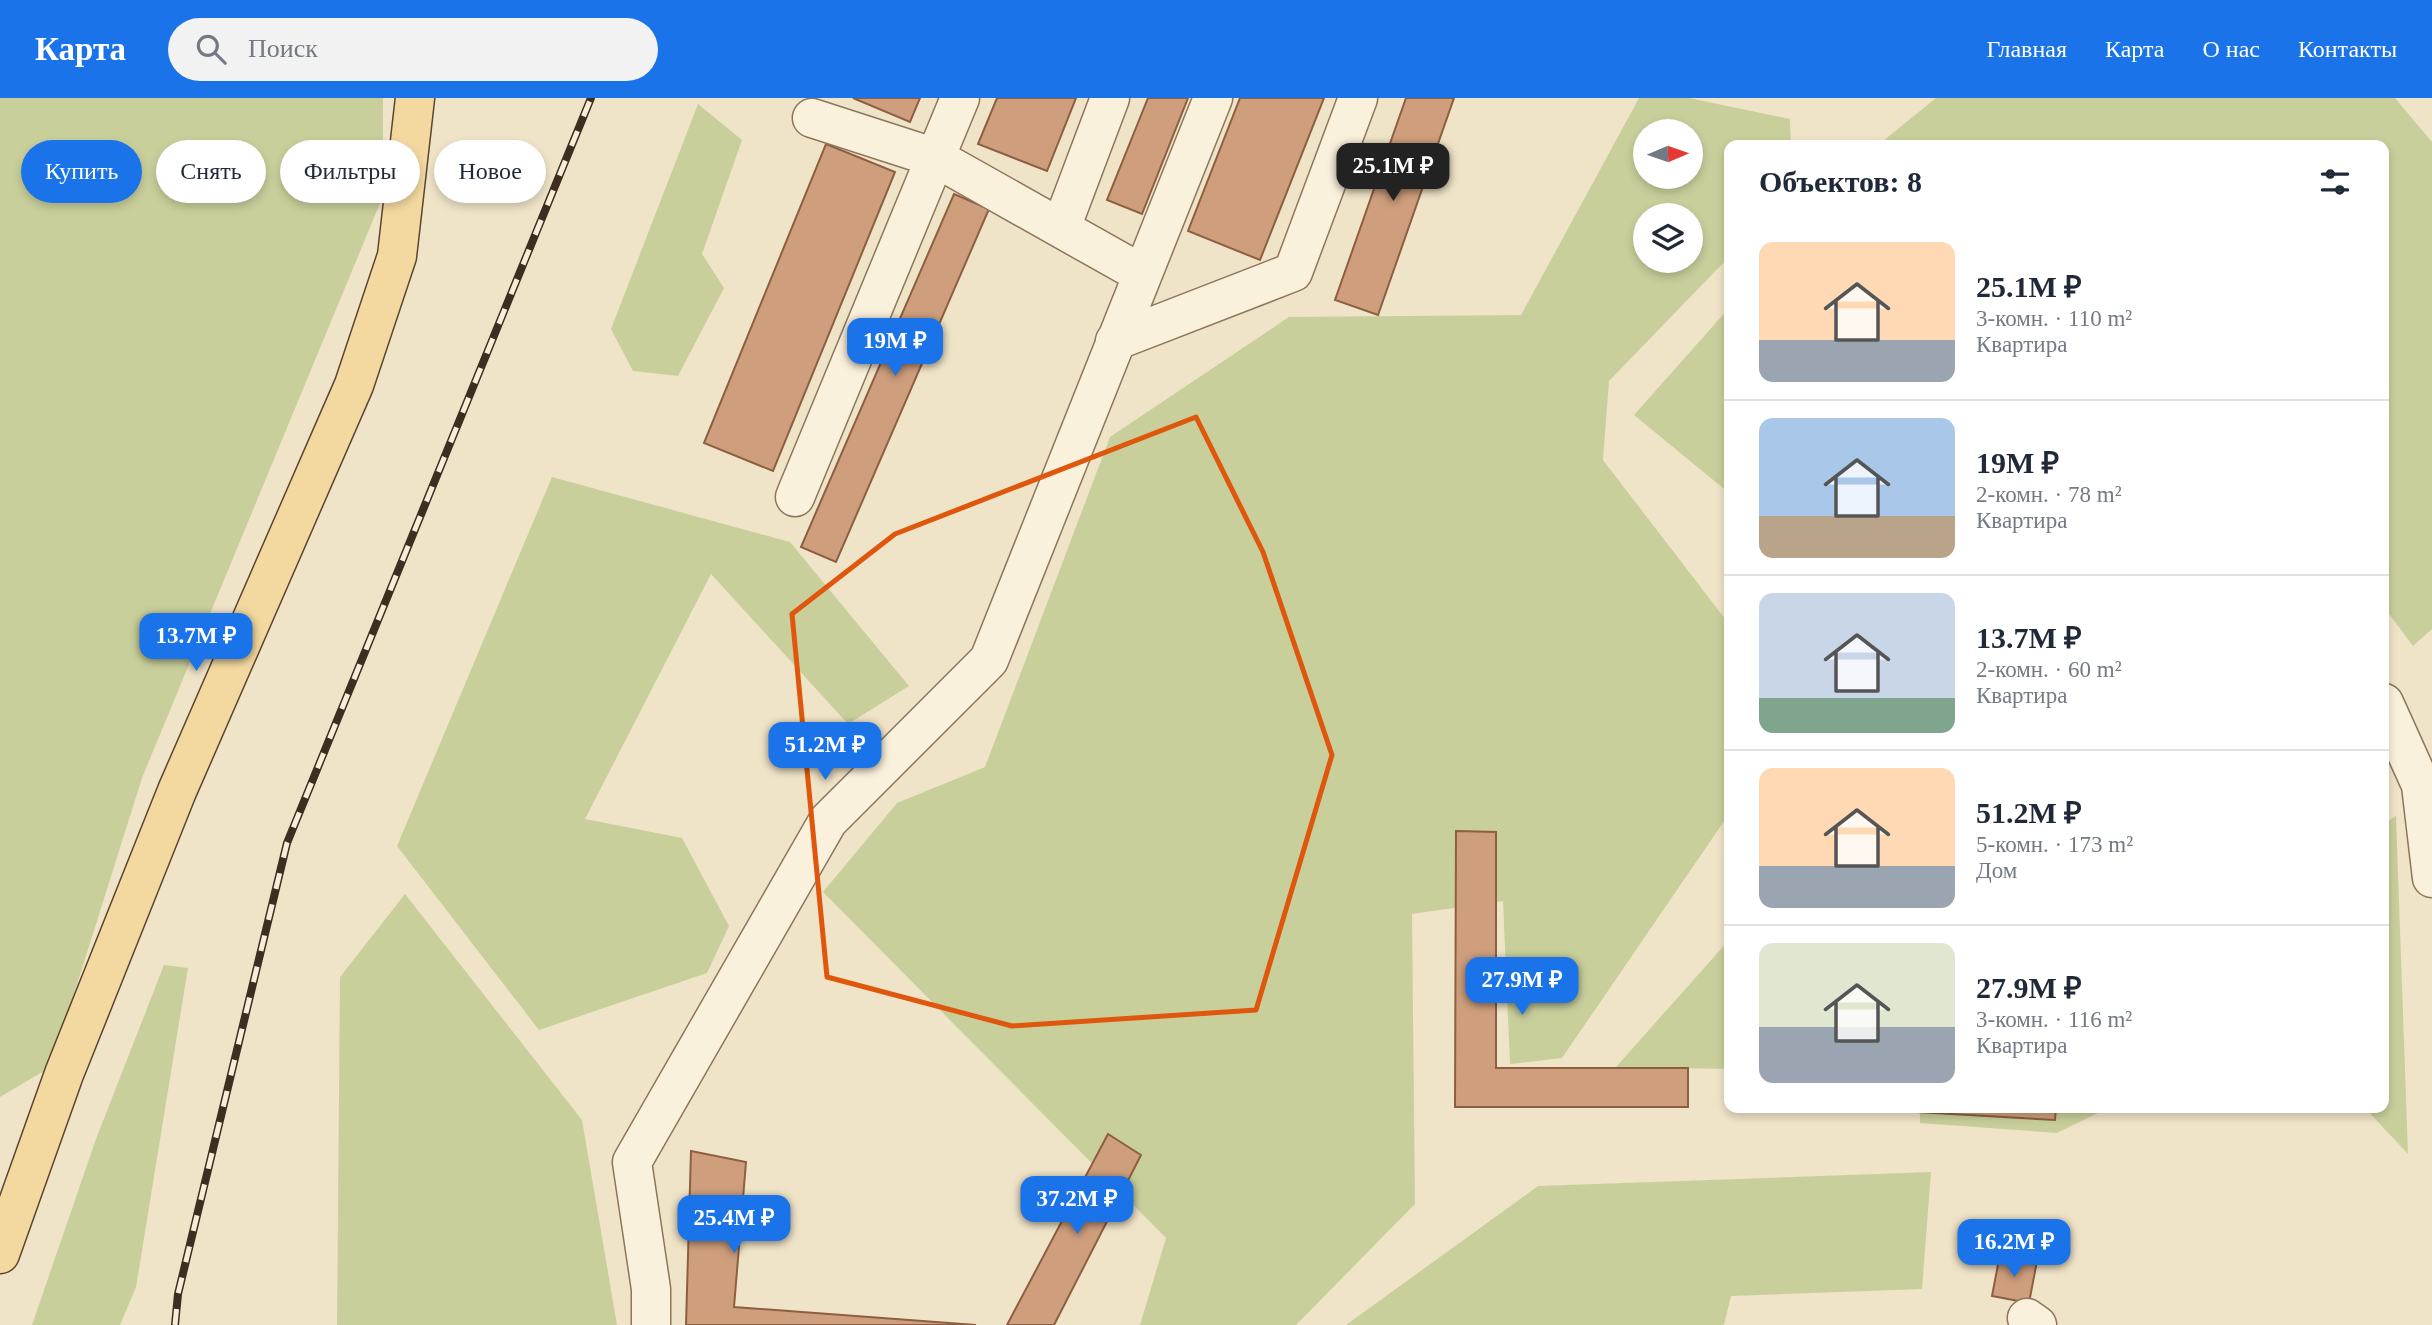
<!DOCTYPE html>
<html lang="ru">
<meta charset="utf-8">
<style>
:root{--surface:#fff;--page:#f2f2f3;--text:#1f2937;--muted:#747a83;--line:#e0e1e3;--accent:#1a73e8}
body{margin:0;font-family:"Times New Roman",serif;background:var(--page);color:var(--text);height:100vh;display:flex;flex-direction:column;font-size:26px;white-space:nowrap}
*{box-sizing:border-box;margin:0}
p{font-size:23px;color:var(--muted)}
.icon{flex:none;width:38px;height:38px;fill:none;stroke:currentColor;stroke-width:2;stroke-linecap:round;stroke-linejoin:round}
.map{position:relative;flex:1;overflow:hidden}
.details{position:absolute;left:1724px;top:42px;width:665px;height:973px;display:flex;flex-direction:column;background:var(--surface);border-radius:14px;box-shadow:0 4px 10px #0003}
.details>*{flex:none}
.hud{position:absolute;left:21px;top:42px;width:665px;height:63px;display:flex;gap:14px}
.needle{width:46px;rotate:88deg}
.tools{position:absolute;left:1633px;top:21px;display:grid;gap:14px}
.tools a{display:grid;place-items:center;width:70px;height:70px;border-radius:50%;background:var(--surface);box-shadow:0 4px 10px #0003;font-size:35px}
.price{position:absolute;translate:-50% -60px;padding:0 16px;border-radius:14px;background:var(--accent);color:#fff;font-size:23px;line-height:46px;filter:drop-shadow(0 2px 4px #0008)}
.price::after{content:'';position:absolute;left:50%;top:42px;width:21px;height:16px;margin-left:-10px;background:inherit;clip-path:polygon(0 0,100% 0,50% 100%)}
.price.current{background:#222;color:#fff}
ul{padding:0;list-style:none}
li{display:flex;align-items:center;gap:21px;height:175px;padding:0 35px}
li+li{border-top:2px solid var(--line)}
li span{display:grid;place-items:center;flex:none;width:196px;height:140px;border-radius:14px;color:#555}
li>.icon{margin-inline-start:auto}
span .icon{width:84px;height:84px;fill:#fffc;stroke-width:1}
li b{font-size:30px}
h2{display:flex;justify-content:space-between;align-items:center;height:84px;padding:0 35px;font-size:30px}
.chip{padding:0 24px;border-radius:32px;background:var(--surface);box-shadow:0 4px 10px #0003;font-size:24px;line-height:63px}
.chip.current{background:var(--accent);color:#fff}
header{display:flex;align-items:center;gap:42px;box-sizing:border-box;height:98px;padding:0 35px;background:var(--accent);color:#fff}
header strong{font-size:33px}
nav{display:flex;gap:38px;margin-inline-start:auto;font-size:24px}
.search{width:490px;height:63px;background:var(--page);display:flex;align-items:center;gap:18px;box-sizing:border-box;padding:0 24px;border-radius:38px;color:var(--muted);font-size:26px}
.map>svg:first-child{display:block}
</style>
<header>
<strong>Карта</strong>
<div class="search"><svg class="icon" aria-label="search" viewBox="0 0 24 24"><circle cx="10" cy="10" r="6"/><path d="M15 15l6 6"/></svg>Поиск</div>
<nav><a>Главная</a><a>Карта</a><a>О нас</a><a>Контакты</a></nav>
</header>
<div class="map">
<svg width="2432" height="1227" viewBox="0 0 2432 1227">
<rect width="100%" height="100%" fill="#f0e4c8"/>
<g fill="#c9cf9b" fill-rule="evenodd">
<polygon points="0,0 383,0 383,98 142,680 51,969 0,999"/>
<path d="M1639,0H1689L1790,21L1791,47H1729V159L1609,283L1603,362L1729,526V716L1562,960L1510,966L1503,803L1412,816L1415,1106L1296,1227H1140L1166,1140L823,794L897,705L985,669L1110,339L1289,219L1521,217ZM1645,33H1690V79H1645ZM1645,117H1690V163H1645Z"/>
<polygon points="1936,0 2395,0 2432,44 2432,531 2413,548 2384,509 2384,47 1878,47"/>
<polygon points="698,6 742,42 702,156 724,190 678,278 633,273 611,231"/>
<polygon points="1729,210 1729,395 1634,317"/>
<polygon points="552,379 790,444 909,588 848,626 711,476 585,721 682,740 729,828 707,875 539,932 397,748"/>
<polygon points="2396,718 2408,1056 2365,1010 2384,1010 2384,726"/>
<polygon points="405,796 582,1022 617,1227 337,1227 340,879"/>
<polygon points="1729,842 1729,971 1616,969"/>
<polygon points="164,867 188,870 136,1189 120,1227 32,1227 96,1041"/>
<polygon points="1920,1010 2108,1010 2057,1035 1920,1025"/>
<polygon points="1931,1074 1922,1191 1731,1198 1724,1227 1346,1227 1538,1088"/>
</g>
<g fill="#cf9f7d" stroke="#8d5f41" stroke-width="2">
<polygon points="853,0 920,0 910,24"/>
<polygon points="997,0 1076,0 1047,73 978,46"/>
<polygon points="1148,0 1188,0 1142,116 1107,102"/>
<polygon points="1240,0 1324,0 1260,162 1188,133"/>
<polygon points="1406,0 1454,0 1378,217 1335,202"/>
<polygon points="826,46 895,74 773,373 704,345"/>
<polygon points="954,96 989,111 836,464 801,449"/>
<polygon points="1456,733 1496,734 1496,970 1688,970 1688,1009 1455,1009"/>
<polygon points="1847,1010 2056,1010 2055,1022"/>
<polygon points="1108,1036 1141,1057 1054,1227 1007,1227"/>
<polygon points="691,1053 746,1064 734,1209 976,1227 686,1227"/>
<polygon points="2000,1156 2037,1163 2029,1205 1992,1198"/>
</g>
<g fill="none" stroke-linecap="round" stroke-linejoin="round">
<defs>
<g id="minor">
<polyline points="812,20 936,60 1142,176"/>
<polyline points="1061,130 1110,0"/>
<polyline points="1115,243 1293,174 1358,0"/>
<polyline points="795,399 960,0"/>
<polyline points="2384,605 2421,687 2432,780"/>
<polyline points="2027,1220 2037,1227"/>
<polyline points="651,1227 651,1191 632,1064 828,723 989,562 1213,0"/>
</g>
<polyline id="major" points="0,1156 64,976 177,693 354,287 397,158 415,0"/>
</defs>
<use href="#minor" stroke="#8d765c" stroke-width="41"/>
<use href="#major" stroke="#5b4430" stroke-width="41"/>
<use href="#minor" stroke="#faf1dc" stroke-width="38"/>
<use href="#major" stroke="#f3d9a0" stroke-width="38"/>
<defs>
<polyline id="rail" points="175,1227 178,1196 287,745 591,0"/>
</defs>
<use href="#rail" stroke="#3d2e20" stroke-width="8"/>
<use href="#rail" stroke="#f7eed8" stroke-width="5" stroke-dasharray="16" stroke-linecap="butt"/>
</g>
<path fill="none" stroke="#df570d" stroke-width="5" stroke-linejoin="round" d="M1196,319L1263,454L1332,657L1256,912L1012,928L827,879L792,516L895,436Z"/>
</svg>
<div class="tools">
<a><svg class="needle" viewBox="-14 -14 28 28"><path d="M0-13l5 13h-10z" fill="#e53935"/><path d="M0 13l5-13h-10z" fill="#747a83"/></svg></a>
<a><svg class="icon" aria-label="layers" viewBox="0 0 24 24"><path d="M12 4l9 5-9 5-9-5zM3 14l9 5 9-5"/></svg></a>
</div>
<b class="price current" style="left:1393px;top:105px">25.1M ₽</b>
<b class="price" style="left:895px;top:280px">19M ₽</b>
<b class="price" style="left:196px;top:575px">13.7M ₽</b>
<b class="price" style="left:825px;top:684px">51.2M ₽</b>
<b class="price" style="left:1522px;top:919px">27.9M ₽</b>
<b class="price" style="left:1077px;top:1138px">37.2M ₽</b>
<b class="price" style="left:734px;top:1157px">25.4M ₽</b>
<b class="price" style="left:2014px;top:1181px">16.2M ₽</b>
<div class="hud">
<a class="chip current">Купить</a>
<a class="chip">Снять</a>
<a class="chip">Фильтры</a>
<a class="chip">Новое</a>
</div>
<section class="details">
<h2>Объектов: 8<svg class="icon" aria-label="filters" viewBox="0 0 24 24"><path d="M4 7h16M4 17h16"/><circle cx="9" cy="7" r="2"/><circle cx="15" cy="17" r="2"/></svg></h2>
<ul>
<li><span style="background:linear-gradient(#ffd9b3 70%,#9aa5b1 0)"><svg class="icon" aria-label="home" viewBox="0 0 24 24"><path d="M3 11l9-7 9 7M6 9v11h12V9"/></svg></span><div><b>25.1M ₽</b><p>3-комн. · 110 m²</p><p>Квартира</p></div></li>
<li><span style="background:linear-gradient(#a9c7e8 70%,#b9a48a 0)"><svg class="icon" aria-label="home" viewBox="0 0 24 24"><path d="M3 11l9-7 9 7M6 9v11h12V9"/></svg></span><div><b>19M ₽</b><p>2-комн. · 78 m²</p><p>Квартира</p></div></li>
<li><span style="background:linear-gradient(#c9d6e8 75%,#7fa58c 0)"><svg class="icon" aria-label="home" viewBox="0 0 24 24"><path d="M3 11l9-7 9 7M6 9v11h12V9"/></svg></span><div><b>13.7M ₽</b><p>2-комн. · 60 m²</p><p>Квартира</p></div></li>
<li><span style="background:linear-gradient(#ffd9b3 70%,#9aa5b1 0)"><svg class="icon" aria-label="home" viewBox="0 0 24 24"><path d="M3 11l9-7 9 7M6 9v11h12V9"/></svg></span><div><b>51.2M ₽</b><p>5-комн. · 173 m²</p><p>Дом</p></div></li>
<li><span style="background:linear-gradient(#dfe7d0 60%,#9aa5b1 0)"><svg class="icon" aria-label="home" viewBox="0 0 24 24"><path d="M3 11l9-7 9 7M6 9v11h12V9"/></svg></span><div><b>27.9M ₽</b><p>3-комн. · 116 m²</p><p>Квартира</p></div></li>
</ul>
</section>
</div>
